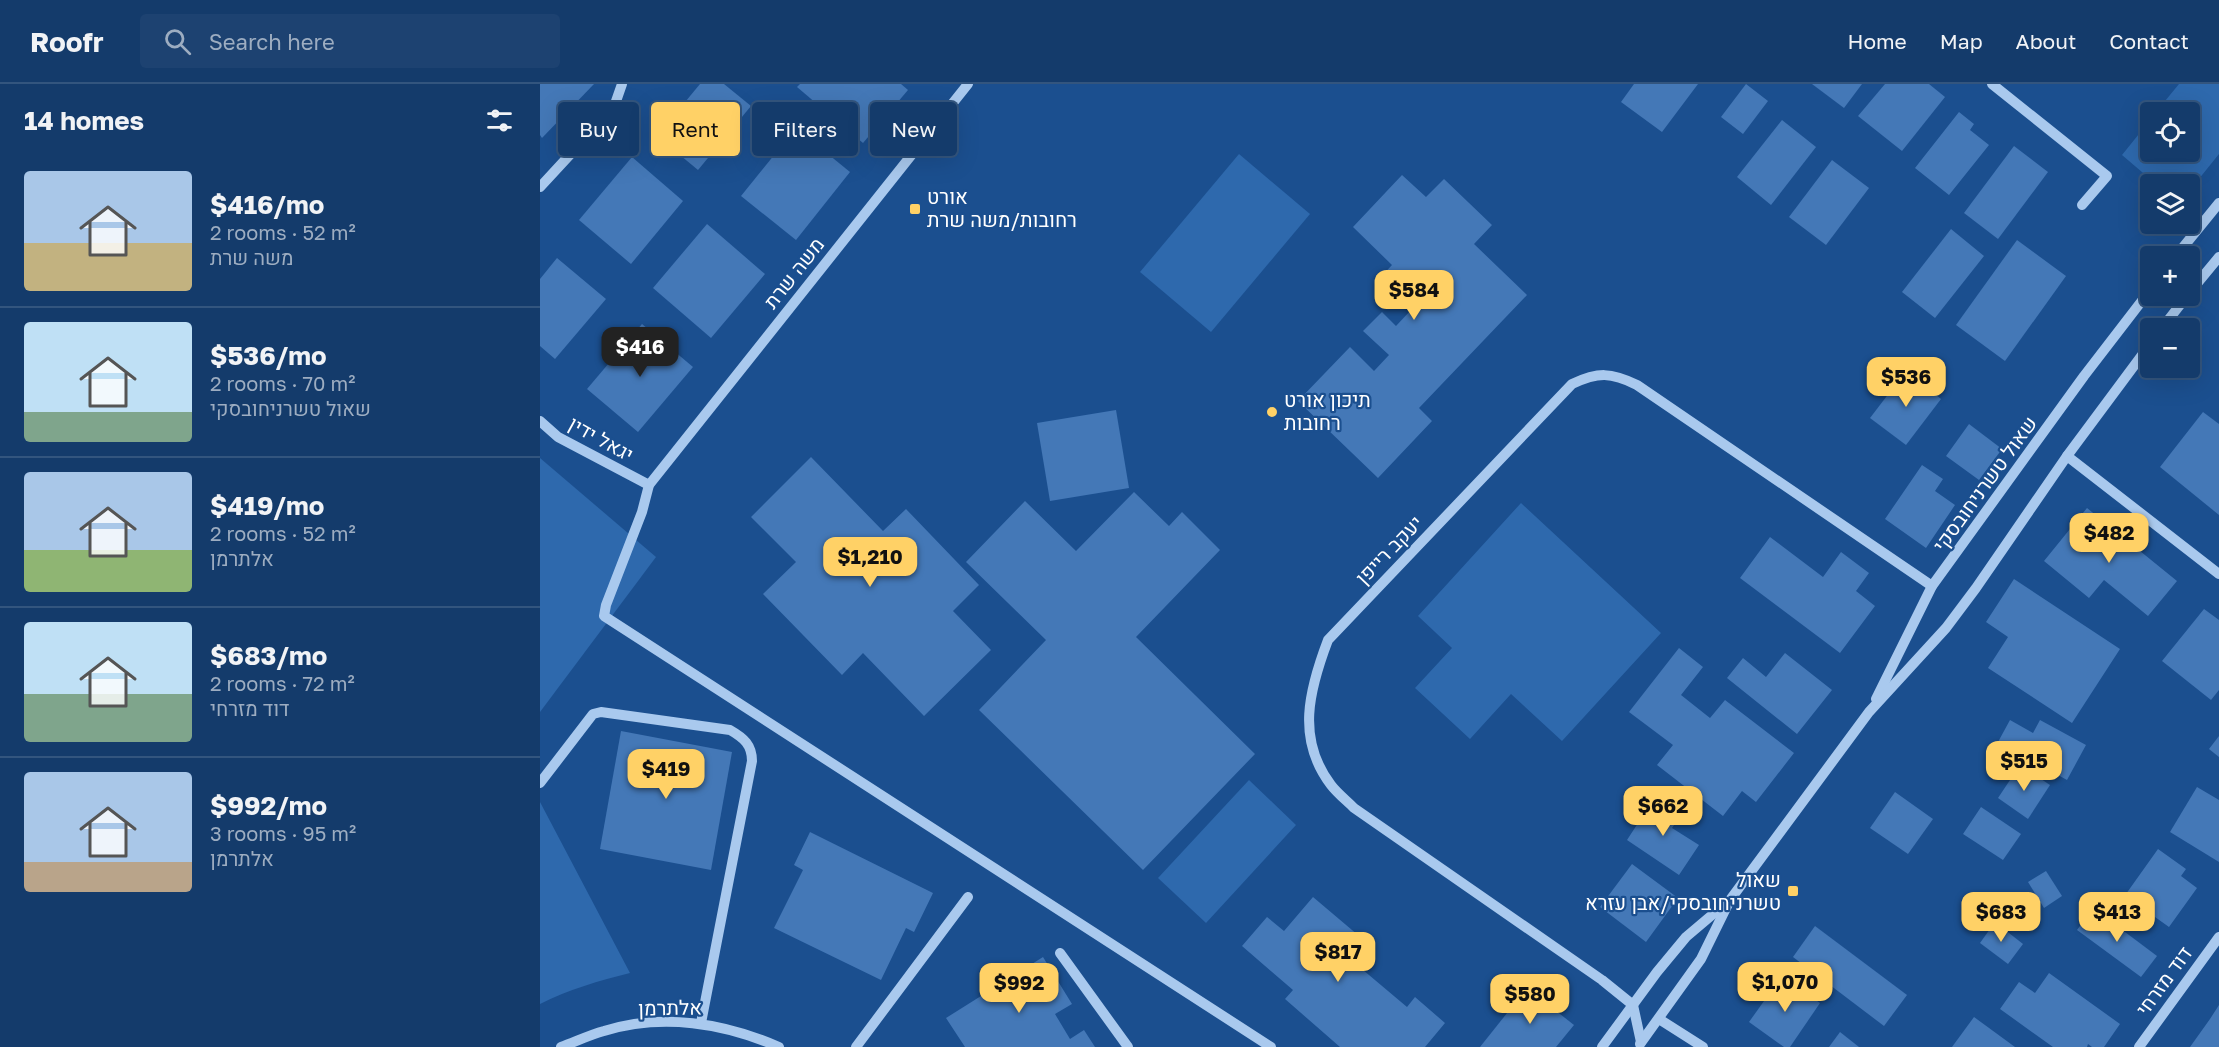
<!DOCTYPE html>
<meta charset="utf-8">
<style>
:root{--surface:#143b6b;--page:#1d4271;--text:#f1f3f6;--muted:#9dadc1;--line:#33557e;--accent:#ffd166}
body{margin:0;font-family:"Golos Text",Heebo,sans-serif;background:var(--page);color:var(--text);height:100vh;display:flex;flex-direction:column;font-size:22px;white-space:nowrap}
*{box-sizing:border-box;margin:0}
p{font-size:20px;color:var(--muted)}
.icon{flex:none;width:33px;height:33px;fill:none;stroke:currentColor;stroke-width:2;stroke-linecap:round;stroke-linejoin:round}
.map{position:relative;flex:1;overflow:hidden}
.panel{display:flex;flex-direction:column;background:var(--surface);width:540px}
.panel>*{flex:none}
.top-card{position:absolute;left:18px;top:18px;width:570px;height:54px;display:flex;gap:12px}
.buttons{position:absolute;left:1600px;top:18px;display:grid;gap:12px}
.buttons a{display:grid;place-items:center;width:60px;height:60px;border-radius:6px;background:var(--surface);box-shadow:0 6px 24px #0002,0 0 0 2px var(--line);font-size:30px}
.price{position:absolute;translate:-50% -51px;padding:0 14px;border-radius:12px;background:var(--accent);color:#111;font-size:20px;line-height:39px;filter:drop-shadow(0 2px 3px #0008)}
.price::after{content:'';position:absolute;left:50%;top:36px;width:18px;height:14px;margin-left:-9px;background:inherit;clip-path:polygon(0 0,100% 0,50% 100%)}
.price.on{background:#222;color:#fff}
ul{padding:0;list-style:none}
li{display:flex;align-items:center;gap:18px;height:150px;padding:0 24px}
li+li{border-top:2px solid var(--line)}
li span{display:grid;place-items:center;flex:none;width:168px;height:120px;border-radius:6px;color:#555}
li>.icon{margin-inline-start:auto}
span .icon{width:72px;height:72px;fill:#fffc;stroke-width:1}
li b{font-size:26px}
h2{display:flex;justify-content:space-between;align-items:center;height:72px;padding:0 24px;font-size:26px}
.tag{padding:0 21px;border-radius:6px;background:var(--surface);box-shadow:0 6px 24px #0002,0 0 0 2px var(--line);font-size:21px;line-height:54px}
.tag.on{background:var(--accent);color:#111}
header{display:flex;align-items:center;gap:36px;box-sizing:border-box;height:84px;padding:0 30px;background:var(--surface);border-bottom:2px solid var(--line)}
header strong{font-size:28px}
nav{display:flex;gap:33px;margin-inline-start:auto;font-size:21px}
.search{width:420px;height:54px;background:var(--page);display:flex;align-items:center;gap:15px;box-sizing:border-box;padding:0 21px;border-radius:6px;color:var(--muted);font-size:22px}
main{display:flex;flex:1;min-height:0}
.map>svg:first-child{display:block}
</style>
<header>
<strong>Roofr</strong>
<div class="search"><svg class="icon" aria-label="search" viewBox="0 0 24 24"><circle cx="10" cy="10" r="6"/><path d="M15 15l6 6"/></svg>Search here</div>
<nav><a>Home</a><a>Map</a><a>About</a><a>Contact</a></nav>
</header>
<main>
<section class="panel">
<h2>14 homes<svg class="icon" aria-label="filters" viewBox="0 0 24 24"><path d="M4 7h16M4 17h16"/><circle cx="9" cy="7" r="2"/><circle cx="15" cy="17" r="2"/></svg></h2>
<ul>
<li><span style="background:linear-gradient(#a9c7e8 60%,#c2b280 0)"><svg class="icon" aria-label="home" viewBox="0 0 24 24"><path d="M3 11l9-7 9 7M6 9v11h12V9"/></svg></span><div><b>$416/mo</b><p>2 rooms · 52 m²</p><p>משה שרת</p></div></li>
<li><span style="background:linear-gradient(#bfe0f5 75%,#7fa58c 0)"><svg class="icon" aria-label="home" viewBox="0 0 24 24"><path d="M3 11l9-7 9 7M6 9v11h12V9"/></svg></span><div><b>$536/mo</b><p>2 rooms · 70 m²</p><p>שאול טשרניחובסקי</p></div></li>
<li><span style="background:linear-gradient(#a9c7e8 65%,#8fb573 0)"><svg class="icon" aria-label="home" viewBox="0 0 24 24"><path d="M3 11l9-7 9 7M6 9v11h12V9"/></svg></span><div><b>$419/mo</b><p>2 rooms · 52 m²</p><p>אלתרמן</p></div></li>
<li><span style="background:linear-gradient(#bfe0f5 60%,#7fa58c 0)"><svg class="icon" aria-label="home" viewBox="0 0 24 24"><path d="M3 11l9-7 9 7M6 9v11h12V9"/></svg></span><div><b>$683/mo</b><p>2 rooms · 72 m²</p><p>דוד מזרחי</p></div></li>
<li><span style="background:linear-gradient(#a9c7e8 75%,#b9a48a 0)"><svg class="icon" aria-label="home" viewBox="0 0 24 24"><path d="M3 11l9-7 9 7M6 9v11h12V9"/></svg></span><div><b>$992/mo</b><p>3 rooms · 95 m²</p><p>אלתרמן</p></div></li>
</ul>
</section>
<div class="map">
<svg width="1679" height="963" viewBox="0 0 1679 963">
<rect width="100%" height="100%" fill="#1b4f8f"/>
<g fill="#2e69ad">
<polygon points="1639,0 1679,0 1679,70 1650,106 1650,100 1616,100 1582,71 1611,35 1611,68 1650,68 1650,28 1616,28"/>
<polygon points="699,70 770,130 671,248 600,188"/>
<polygon points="0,374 116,473 0,628"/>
<polygon points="981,419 1121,549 1022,657 971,610 930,655 875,604 912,564 878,532"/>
<polygon points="709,696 756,741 666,839 618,794"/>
<path d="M0,718L90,889C59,897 29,905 0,920Z"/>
</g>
<g fill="#4478b7">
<polygon points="0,0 54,0 2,54 0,51"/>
<polygon points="160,0 184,0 211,22 158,86 117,52"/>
<polygon points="260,0 361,0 368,6 323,59 257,3"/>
<polygon points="1094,0 1158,0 1122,48 1081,18"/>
<polygon points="1206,0 1228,17 1203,50 1181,33"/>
<polygon points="1272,0 1322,0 1304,24"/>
<polygon points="1345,0 1389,0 1405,13 1362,67 1318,32"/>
<polygon points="1419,28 1434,40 1430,46 1449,61 1409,111 1375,84"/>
<polygon points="1242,36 1276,63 1231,121 1197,93"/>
<polygon points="256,44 310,88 256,156 201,112"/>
<polygon points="1474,62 1508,88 1458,155 1424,129"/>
<polygon points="92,73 143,117 91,180 39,136"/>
<polygon points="1292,76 1329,104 1286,161 1249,133"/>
<polygon points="862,91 886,113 904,95 952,141 934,160 987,211 879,324 892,337 838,394 758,317 810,263 834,287 849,271 823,247 842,228 856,242 871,226 839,195 852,181 813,143"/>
<polygon points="167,140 225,190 171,254 113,204"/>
<polygon points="1411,145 1444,172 1395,234 1362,208"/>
<polygon points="1477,156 1526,192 1465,277 1416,241"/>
<polygon points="17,174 66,215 15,275 0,262 0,195"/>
<polygon points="102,240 153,283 98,348 47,305"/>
<polygon points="1366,287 1401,315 1366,361 1330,334"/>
<polygon points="576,326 589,404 510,417 497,339"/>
<polygon points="1663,328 1679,340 1679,431 1620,383"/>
<polygon points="1429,340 1462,365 1439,396 1406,372"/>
<polygon points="271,373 343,447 366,425 439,501 413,527 451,566 384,632 323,569 302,591 223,510 256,478 211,433"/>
<polygon points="1382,381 1403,395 1395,407 1415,421 1386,464 1345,435"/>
<polygon points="594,408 629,442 642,428 680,466 596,553 715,670 603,786 439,626 506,556 426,478 485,417 536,467"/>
<polygon points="1547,424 1637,497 1608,532 1564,496 1549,514 1504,477"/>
<polygon points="1230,453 1283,493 1301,468 1329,489 1316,507 1335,522 1300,569 1200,494"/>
<polygon points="1474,495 1580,565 1532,639 1448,584 1468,553 1446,538"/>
<polygon points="1664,525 1679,536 1679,606 1671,616 1622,577"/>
<polygon points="1139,564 1163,583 1141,611 1170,634 1185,616 1254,669 1216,718 1202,707 1183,732 1117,681 1133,661 1089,628"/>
<polygon points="1245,569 1292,606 1257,650 1187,594 1203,574 1226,593"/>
<polygon points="1470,636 1493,649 1500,636 1546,661 1527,696 1458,658"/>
<polygon points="81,647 192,668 171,786 60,765"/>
<polygon points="1679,652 1679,673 1669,665"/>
<polygon points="1480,681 1510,701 1488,735 1458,714"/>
<polygon points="1657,703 1679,716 1679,778 1630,748"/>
<polygon points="1355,708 1393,735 1368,770 1330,744"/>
<polygon points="1115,713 1141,731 1132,744 1159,761 1139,791 1087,756"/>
<polygon points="1441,723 1481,750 1463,776 1423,750"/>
<polygon points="270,748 393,809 374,848 366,844 341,896 234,844 263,786 254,781"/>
<polygon points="1618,765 1646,785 1641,792 1657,804 1629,843 1615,833 1611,839 1581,817"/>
<polygon points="1092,780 1138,814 1106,858 1060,823"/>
<polygon points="1506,787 1522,812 1504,824 1488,798"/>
<polygon points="1470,810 1493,829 1481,845 1458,827"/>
<polygon points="773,813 825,857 810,875 867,923 875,913 905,939 885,963 800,963 745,915 753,906 702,862 727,833 744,847"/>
<polygon points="1553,824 1617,872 1601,893 1537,846"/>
<polygon points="1455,838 1483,860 1468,880 1440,859"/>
<polygon points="1275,842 1367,911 1344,942 1253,873"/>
<polygon points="503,873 532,920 515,930 530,955 544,946 555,963 425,963 406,934"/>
<polygon points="1509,889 1580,940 1564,963 1552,963 1548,960 1547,963 1513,963 1460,925 1479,898 1495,909"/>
<polygon points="1242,892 1280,919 1250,963 1244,963 1209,938"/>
<polygon points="987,904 1034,941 1016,963 940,963"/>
<polygon points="1679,921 1679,963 1650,963 1670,935"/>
<polygon points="1434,933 1475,963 1412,963"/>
<polygon points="1300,948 1319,963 1289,963"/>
</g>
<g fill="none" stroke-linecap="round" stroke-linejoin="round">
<g stroke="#a9c9ee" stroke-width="10">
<polyline points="428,0 109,401 102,428 66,521 64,532 731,963"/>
<polyline points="1452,0 1567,92 1542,121"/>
<polyline points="0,103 74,23 82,0"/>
<polyline points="1636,172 1679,119"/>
<polyline points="1650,208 1679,173"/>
<polyline points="1622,244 1647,212"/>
<polyline points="0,337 18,353 109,401"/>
<polyline points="1527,372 1679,490"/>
<polyline points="1336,615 1392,502 1544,292 1611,205"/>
<path d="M0,699L53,630L61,628L190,646C204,654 212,661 212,677L161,939"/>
<polyline points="520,869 588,963"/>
<polyline points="1119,935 1163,963"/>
<path d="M1101,958L1093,921L1062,896L814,724C807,717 797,709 791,701C756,655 769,606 788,556L1032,300C1058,288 1071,288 1097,301L1392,502"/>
<polyline points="1100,960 1161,875 1190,816 1329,628 1406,544 1436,504 1527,372 1611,259"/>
<path d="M21,963C35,958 49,951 64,947C122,929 184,939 239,963"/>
<polyline points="316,963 428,813"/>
<polyline points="1062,963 1117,888 1146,853 1185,820"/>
<polyline points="1599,963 1679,853"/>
</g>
</g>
<g fill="#ffd166" stroke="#1b4f8f" stroke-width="2">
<rect x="369" y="119" width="12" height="12" rx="3"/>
<circle cx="732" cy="328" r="6"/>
<rect x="1247" y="801" width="12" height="12" rx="3"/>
</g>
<g text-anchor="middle" stroke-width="4.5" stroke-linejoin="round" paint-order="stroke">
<g font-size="20" fill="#fff" stroke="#1b4f8f" text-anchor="start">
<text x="387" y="120">אורט<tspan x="387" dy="23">רחובות/משה שרת</tspan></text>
<text x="744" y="323">תיכון אורט<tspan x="744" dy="23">רחובות</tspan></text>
<text x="1241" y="803" text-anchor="end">שאול<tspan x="1241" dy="23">טשרניחובסקי/אבן עזרא</tspan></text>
</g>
<g font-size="20" fill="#fff" stroke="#1b4f8f">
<text transform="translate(254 189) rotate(-52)" y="7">משה שרת</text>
<text transform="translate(61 355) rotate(29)" y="7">יגאל ידין</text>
<text transform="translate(1445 400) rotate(-54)" y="7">שאול טשרניחובסקי</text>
<text transform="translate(849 466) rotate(-46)" y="7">יעקב רייפן</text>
<text transform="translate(1624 897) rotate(-54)" y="7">דוד מזרחי</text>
<text transform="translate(130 924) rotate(-1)" y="7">אלתרמן</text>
</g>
</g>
</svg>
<div class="buttons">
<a><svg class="icon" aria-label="locate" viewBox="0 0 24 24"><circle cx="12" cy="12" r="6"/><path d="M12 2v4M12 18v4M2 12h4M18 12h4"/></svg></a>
<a><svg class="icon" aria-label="layers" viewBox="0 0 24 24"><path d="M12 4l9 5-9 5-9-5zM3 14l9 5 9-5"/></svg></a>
<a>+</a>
<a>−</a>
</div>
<b class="price" style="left:874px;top:237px">$584</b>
<b class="price on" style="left:100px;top:294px">$416</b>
<b class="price" style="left:1366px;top:324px">$536</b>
<b class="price" style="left:1569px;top:480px">$482</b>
<b class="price" style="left:330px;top:504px">$1,210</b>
<b class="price" style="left:1484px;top:708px">$515</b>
<b class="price" style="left:126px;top:716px">$419</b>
<b class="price" style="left:1123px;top:753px">$662</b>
<b class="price" style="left:1461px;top:859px">$683</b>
<b class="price" style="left:1577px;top:859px">$413</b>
<b class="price" style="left:798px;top:899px">$817</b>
<b class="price" style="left:1245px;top:929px">$1,070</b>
<b class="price" style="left:479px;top:930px">$992</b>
<b class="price" style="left:990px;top:941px">$580</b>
<div class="top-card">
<a class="tag">Buy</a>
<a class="tag on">Rent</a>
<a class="tag">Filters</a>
<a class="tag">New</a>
</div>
</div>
</main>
